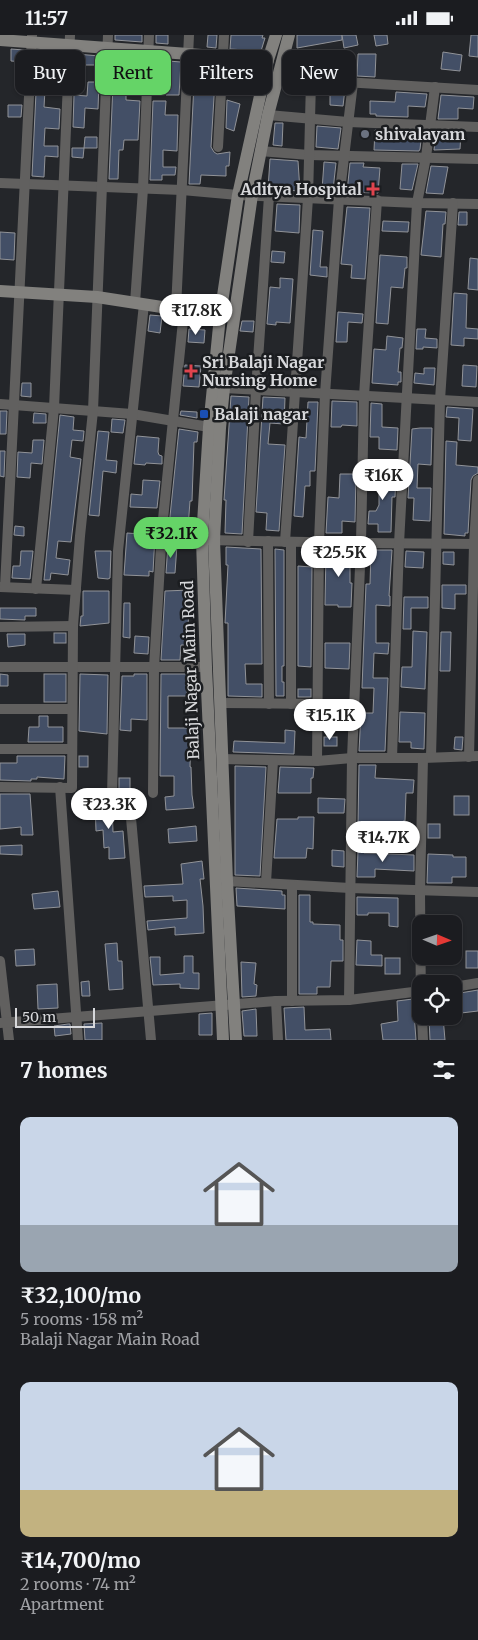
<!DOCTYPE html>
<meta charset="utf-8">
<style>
:root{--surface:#1b1c20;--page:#28292d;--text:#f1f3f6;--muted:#a0a1a5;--line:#393a3e;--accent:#65d467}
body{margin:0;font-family:Merriweather,serif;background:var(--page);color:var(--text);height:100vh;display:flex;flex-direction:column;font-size:19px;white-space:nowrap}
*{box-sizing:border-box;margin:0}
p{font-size:16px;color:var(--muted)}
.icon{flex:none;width:28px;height:28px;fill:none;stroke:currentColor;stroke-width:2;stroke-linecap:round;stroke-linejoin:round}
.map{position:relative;height:1005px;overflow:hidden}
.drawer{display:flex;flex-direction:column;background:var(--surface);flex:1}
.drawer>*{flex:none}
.top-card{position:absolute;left:15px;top:15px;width:449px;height:45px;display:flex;gap:10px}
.needle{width:32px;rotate:92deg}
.buttons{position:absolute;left:412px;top:880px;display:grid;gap:10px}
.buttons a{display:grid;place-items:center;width:50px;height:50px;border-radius:10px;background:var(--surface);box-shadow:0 1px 4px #0004,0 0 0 1px var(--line);font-size:25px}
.scale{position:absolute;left:15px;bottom:12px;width:80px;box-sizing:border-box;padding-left:5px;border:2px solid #d7d8db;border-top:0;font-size:14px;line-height:18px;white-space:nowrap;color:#d7d8db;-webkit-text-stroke:4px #1b1d20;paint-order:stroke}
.price{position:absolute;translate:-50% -42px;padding:0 11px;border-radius:18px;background:#fff;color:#222;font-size:16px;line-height:32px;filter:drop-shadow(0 1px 2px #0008)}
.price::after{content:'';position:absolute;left:50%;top:30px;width:15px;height:11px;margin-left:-8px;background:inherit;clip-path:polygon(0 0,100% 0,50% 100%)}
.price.active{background:var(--accent);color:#111}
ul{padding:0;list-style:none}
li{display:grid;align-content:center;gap:10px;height:265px;padding:0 20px}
li span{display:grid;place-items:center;height:155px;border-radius:10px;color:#555}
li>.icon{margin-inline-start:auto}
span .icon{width:90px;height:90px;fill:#fffc;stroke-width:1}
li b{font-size:21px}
h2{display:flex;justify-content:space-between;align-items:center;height:60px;padding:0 20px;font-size:21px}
.pill{padding:0 18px;border-radius:10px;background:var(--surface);box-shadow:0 1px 4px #0004,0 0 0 1px var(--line);font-size:18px;line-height:45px}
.pill.active{background:var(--accent);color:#111}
.status{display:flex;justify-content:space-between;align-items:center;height:35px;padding:0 25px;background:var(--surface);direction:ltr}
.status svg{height:14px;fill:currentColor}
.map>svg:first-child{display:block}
</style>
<div class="status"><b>11:57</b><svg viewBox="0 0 49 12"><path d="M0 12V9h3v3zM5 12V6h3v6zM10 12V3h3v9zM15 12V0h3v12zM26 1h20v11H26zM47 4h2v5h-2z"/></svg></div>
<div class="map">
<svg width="478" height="1005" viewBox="0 0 478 1005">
<rect width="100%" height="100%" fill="#24262a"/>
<g fill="#434f66" stroke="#919398">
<polygon points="115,0 142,0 142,7 115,5"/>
<polygon points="156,0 168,0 168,9 156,8"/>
<polygon points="208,0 217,0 216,13 207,12"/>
<polygon points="231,0 263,0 262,3 265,3 261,16 230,14"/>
<polygon points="297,0 342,0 342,5 297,13"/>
<polygon points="342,0 356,0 358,10 344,13"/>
<polygon points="374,0 387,0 388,9 376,11"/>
<polygon points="471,0 478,0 478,22 469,21"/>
<polygon points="11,14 24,15 24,27 11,26"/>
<polygon points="38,16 62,18 61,45 47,45 47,55 45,55 44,72 60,74 59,94 45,93 44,111 58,111 58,122 45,121 44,142 32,141"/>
<polygon points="443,17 462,20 460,36 441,34"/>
<polygon points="76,19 100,21 100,30 76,30"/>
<polygon points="358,19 376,19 375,42 357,41"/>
<polygon points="114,22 141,24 141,32 114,32"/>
<polygon points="155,25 181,27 179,60 166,60 167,36 154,36"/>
<polygon points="290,27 315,28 315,38 288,37"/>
<polygon points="195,28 216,29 211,112 214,117 217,119 230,117 229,131 226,131 226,141 201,140 200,149 189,149"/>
<polygon points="229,30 242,31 241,47 228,45"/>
<polygon points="88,47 99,47 98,74 85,73 84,93 73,92 74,60 87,61"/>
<polygon points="113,48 126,49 126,65 140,66 138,105 124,105 123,115 119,115 118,144 109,144"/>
<polygon points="330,53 345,54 343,71 330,70"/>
<polygon points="396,57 427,59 425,72 408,71 408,82 376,81 376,79 370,79 370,66 395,67"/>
<polygon points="441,60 474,62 473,74 458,73 458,84 438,84"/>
<polygon points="227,65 240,69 234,96 226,93"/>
<polygon points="153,66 166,66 165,80 178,80 177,116 163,115 163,132 176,132 175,140 162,140 162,145 150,145"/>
<polygon points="8,70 22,70 21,82 8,82"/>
<polygon points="275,88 283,88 282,111 273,110"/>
<polygon points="317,91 341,93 338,114 316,112"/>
<polygon points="375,95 422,97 420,114 419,116 374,115"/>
<polygon points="436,97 461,98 460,114 434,115"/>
<polygon points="85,102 97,102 97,113 84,113"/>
<polygon points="72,113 84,113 83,123 72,122"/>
<polygon points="270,124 298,126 300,156 268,154"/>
<polygon points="324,127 336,128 333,155 322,155"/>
<polygon points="350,128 364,128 363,132 380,133 378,158 347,157"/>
<polygon points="402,129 418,129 412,155 400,154"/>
<polygon points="431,131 448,132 443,159 426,158"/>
<polygon points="277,169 300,170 299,198 275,196"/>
<polygon points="347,172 370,173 365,244 351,243 352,230 341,229"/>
<polygon points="426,176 446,177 445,189 443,189 441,222 421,220"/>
<polygon points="459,177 467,177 467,190 458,190"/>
<polygon points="383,186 409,187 408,197 382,196"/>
<polygon points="313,195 323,196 320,232 327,232 327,242 310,240"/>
<polygon points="0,197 15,198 14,225 0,224"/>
<polygon points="272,216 285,217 284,228 271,227"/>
<polygon points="380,220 407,222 407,233 405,233 403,253 391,252 388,289 376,288"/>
<polygon points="470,223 478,224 478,255 468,254"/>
<polygon points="280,243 293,244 290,288 276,287 276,290 267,289 270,252 280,253"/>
<polygon points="454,258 467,259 466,293 478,294 478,304 464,303 464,311 451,310"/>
<polygon points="338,277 363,279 362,288 348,287 347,307 336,307"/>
<polygon points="150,280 162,281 160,298 148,296"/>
<polygon points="242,286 254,286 253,297 240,296"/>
<polygon points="189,294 205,295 204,308 188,307"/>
<polygon points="417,294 426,294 425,303 437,304 437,313 423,312 423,314 416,314"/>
<polygon points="387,301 403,303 402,313 400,313 398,337 401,337 401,347 398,347 398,350 372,348 374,314 386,315"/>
<polygon points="185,330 201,331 199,352 183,351"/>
<polygon points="463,330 477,331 476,352 462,351"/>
<polygon points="424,333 435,333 434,350 414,348 415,338 424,339"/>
<polygon points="22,348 31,348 31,362 21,361"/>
<polygon points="231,361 249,362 242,499 225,498 226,465 224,465"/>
<polygon points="263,362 285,363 284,389 270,388 268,409 285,410 279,496 266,495 267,478 256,477"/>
<polygon points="332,366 357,367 357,391 342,390 341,392 331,392"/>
<polygon points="308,367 318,367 315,436 310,436 310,451 305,451 303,482 294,481 299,402 306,403"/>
<polygon points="371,368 382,369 382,392 398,393 397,415 379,414 379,402 370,402"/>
<polygon points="447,372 473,374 471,406 458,405 459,383 446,382"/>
<polygon points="0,376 7,376 6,399 0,399"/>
<polygon points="181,376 197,377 197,383 180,380"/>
<polygon points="34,378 46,379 46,388 33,388"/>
<polygon points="60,380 74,382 73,395 84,396 83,406 72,405 70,422 81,424 71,507 58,506 56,523 70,525 68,540 51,538 50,545 44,545"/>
<polygon points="112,384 125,385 123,398 111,397"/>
<polygon points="420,393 432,393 431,430 418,429 417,453 431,453 430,486 413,485 414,463 408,463 412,394"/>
<polygon points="179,394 198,397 197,407 194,407 192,466 190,466 188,493 169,491"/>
<polygon points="98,396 109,397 106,425 117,426 116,438 103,436 99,481 89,480"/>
<polygon points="137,401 159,403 158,417 159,420 162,421 162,429 146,428 145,430 134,429"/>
<polygon points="33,405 44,405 42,429 31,428 30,443 17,442 18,417 32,418"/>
<polygon points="446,406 457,407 456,430 478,432 478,438 473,441 471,445 468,498 465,498 465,501 444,499"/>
<polygon points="0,416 5,416 4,442 0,441"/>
<polygon points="369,438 396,439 395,462 392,462 391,497 378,497 378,489 368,489 369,476 376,476 379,470 379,451 369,451"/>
<polygon points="340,439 356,439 355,487 342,486 342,498 326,498 328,462 339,463"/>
<polygon points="143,445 160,446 157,473 130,472 131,459 142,460"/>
<polygon points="15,491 24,492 24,501 14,500"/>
<polygon points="127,498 155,500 153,537 149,536 149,541 124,540"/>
<polygon points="168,509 177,510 175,538 166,538"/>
<polygon points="226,512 261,514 262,629 245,629 246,649 262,649 262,662 228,661 228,588 225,588 228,530 226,530"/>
<polygon points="275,514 284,515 284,631 282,631 282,647 284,647 284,661 276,661"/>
<polygon points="353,515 353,528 350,528 350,548 352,548 351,572 338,572 338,570 325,570 326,516"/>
<polygon points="371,515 392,515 389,561 390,561 390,571 376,570 376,608 389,608 388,619 374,618 373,643 388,643 385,716 359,716 361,678 373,678 374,653 362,653 366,549 370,549"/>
<polygon points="21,516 33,516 30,544 12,543 13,531 20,531"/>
<polygon points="95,516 111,516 110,543 108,544 98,543"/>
<polygon points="406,516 424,517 423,533 405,532"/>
<polygon points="443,517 454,517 454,530 443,529"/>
<polygon points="298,531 312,532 311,632 298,631"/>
<polygon points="442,550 466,550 466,559 455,559 455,574 442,573"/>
<polygon points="190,555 187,610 181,610 180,625 161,625 165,556"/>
<polygon points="83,556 109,556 109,588 80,591 81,581 83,581"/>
<polygon points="404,562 428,562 428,573 411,573 411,594 403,594"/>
<polygon points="124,568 130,568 130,603 123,602"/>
<polygon points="0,573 36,573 36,581 25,581 25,585 0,584"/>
<polygon points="413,596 427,597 425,654 401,652 402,632 412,632"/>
<polygon points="441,597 451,597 450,636 440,636"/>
<rect x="54" y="598" width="12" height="10"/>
<polygon points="7,599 25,599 25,610 8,612"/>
<polygon points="135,601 149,602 148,619 134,618"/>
<polygon points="325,608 350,608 349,634 325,633"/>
<polygon points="0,639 8,640 8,651 0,651"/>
<rect x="44" y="639" width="22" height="28"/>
<polygon points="80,639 108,640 107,699 79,696"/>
<polygon points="134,639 147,639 147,685 131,684 131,696 120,695 122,641 134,641"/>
<polygon points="161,639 187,639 187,661 168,661 168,693 191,693 190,732 191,732 192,760 194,773 166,775 165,762 174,761 174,741 160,741"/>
<rect x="298" y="654" width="13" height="8"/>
<polygon points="337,669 347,669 347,685 324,684 325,670 337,671"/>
<polygon points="299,676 311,676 310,687 298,687"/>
<polygon points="400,677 425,678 424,714 411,713 411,707 399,707"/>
<polygon points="39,681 48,681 48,692 63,692 63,707 28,707 29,692 39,692"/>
<polygon points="285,695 295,696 294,719 233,717 234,706 285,708"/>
<rect x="324" y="702" width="13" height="9"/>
<polygon points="455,702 463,702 462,715 454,714"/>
<polygon points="17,721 65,721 64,744 37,742 37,744 31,744 31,746 0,745 0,728 17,728"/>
<rect x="79" y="721" width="9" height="11"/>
<polygon points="359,730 376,730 375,743 414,745 413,758 406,758 405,786 403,786 402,801 387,800 387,791 358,790"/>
<polygon points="235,731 266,732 260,841 235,840"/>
<polygon points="280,732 314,733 313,743 311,743 311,758 278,758"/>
<rect x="119" y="743" width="11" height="17"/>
<polygon points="0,759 30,759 33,800 21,800 21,792 0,794"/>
<rect x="454" y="761" width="15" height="19"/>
<polygon points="318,763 345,764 344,778 318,778"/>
<polygon points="95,767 112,767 113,797 123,796 125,823 109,824 109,812 104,813 103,795 96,796"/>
<polygon points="298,782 314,782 313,814 307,813 306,823 274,823 277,784 298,784"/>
<rect x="428" y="789" width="12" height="14"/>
<polygon points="196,791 197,806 169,808 168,794"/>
<polygon points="22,810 22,820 0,819 0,811"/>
<polygon points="332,815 344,816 344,832 332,831"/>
<polygon points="358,816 365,816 364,818 414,820 414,836 375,834 375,842 357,842"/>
<polygon points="428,819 453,820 453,822 466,822 466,842 452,842 452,848 427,848"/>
<polygon points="202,826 204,844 200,844 203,871 204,898 175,900 175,892 148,895 147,886 187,883 187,865 173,866 173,861 145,862 144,851 183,849 181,829"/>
<polygon points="236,853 282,856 282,860 285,860 285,874 237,871"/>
<polygon points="58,856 60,872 34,874 32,859"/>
<polygon points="299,860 310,860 310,887 313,887 313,889 340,890 340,905 343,905 343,926 331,926 330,952 317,952 317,959 299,959"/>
<polygon points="357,862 398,863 398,892 389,891 389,878 368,878 368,880 357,880"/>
<polygon points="357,905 371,906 371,920 382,920 382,931 356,930"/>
<polygon points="117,908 118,926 122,926 123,954 109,955 105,909"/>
<polygon points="34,914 35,930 16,931 15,915"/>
<rect x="466" y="916" width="12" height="17"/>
<polygon points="184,921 193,921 193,938 199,938 199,954 180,953 180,949 153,950 150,922 160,922 160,940 184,938"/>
<rect x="385" y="923" width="15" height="16"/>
<polygon points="241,927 256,928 254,949 257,950 256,961 242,962"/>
<polygon points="89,946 90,961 82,961 81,947"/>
<polygon points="57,949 58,973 38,974 37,950"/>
<polygon points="478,955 478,976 461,978 461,973 454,974 454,959"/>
<polygon points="413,964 416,1005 383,1005 381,989 398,986 397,966"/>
<polygon points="304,972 305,995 330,994 331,1005 286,1005 284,973"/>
<polygon points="256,974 257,1001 244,1001 242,976"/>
<polygon points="212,978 212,1000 199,1000 199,979"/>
<polygon points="443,982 445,1005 430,1005 429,983"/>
<polygon points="102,988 102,1005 85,1005 84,989"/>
<polygon points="68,989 70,989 71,999 55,1001 54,991"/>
</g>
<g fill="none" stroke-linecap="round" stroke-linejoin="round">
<g stroke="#61605f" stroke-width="10">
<polyline points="250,24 247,53 262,57"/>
<polyline points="277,43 478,55"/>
<polyline points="268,80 348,87 478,92"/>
<polyline points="218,112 224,0"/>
<polyline points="260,116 309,120 478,124"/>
<polyline points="0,148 182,155 238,160 417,168 478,169"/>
<polyline points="135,268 143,154 149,0"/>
<polyline points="224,353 478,367"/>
<polyline points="0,369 132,379 209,392"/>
<polyline points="207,505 361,508 478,509"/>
<polyline points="268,506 269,669"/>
<polyline points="248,507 256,355 269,161"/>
<polyline points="285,507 308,163 311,46"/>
<polyline points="291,507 291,669"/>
<polyline points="0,552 76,555"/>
<polyline points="5,552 32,0"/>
<polyline points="36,554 54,373 70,0"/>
<polyline points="0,592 73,591"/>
<polyline points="0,632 206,632"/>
<polyline points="220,668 318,669"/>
<polyline points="0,674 72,674"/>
<polyline points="0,714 72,714"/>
<polyline points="431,722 440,365 453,168"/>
<polyline points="469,722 474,509 478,445"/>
<polyline points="392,723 399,509 417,168 426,122 435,52"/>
<polyline points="222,724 317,726 352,723 423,723 478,721"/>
<polyline points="317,726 319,507 325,359 339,164 353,48"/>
<polyline points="0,752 72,753 73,591 80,501 93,376 108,0"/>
<polyline points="60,752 78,1005"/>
<polyline points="153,758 154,633 162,494 184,276 176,274 189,0"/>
<polyline points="112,760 118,516 144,269"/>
<polyline points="130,772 151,1005"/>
<polyline points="227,846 350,853 478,857"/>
<polyline points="266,848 273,726"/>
<polyline points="292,850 292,966"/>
<polyline points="0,926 9,1005"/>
<polyline points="454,952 478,948"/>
<polyline points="349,965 352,723 361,508 364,361 377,165"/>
<polyline points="276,966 278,1005"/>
<polyline points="421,976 420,856 423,723"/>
<polyline points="422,981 423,1005"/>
<polyline points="0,988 276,966 349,965 421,956"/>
</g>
<g stroke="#82817e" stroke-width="12">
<polyline points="0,5 268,25"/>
<polyline points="0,256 97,262 220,281"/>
<polyline points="223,1005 206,632 202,504 209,392 220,281 238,160 268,25 276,0"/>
<polyline points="236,1005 227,846 214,505 220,393 224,353 252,160 268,80 289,0"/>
</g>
</g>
<circle fill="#6b7280" stroke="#1b1d20" stroke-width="2" cx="365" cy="99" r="5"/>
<g fill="#e0444e" stroke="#1b1d20" stroke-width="2">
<path d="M370.5 146.5h5v5h5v5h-5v5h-5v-5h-5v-5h5z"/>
<path d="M188.5 328.5h5v5h5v5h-5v5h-5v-5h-5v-5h5z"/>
</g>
<rect fill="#1a4fb4" stroke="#1b1d20" stroke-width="2" x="199" y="374" width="10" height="10" rx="2.5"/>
<g text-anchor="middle" stroke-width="5" stroke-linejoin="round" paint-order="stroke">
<g font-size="16" font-weight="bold" fill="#d7d8db" stroke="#1b1d20" text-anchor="start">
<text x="375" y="105">shivalayam</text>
<text x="362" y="160" text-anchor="end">Aditya Hospital</text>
<text x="202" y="333">Sri Balaji Nagar<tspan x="202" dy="18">Nursing Home</tspan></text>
<text x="214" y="385">Balaji nagar</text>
</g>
<g font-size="16" fill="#d7d8db" stroke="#1b1d20">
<text transform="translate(190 635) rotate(-92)" y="6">Balaji Nagar Main Road</text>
</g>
</g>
</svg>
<div class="buttons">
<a><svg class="needle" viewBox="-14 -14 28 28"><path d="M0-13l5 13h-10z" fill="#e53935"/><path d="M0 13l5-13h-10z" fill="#a0a1a5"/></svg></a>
<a><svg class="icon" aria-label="locate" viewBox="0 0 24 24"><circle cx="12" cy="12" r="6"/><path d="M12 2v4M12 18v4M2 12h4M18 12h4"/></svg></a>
</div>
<div class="scale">50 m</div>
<b class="price" style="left:196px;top:301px">₹17.8K</b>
<b class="price" style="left:383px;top:466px">₹16K</b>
<b class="price active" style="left:171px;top:524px">₹32.1K</b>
<b class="price" style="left:339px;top:543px">₹25.5K</b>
<b class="price" style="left:330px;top:706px">₹15.1K</b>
<b class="price" style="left:109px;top:795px">₹23.3K</b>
<b class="price" style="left:383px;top:828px">₹14.7K</b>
<div class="top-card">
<a class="pill">Buy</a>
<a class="pill active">Rent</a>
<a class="pill">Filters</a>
<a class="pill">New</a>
</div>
</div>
<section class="drawer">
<h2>7 homes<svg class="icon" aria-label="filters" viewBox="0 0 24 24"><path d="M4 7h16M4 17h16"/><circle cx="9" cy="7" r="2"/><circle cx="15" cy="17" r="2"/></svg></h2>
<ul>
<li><span style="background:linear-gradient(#c9d6e8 70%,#9aa5b1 0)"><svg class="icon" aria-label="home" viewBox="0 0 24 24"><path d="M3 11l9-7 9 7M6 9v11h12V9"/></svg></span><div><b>₹32,100/mo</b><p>5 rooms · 158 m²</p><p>Balaji Nagar Main Road</p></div></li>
<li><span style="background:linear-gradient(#c9d6e8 70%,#c2b280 0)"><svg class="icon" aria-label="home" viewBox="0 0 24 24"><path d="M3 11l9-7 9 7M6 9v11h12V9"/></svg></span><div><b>₹14,700/mo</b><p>2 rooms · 74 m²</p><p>Apartment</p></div></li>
</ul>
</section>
